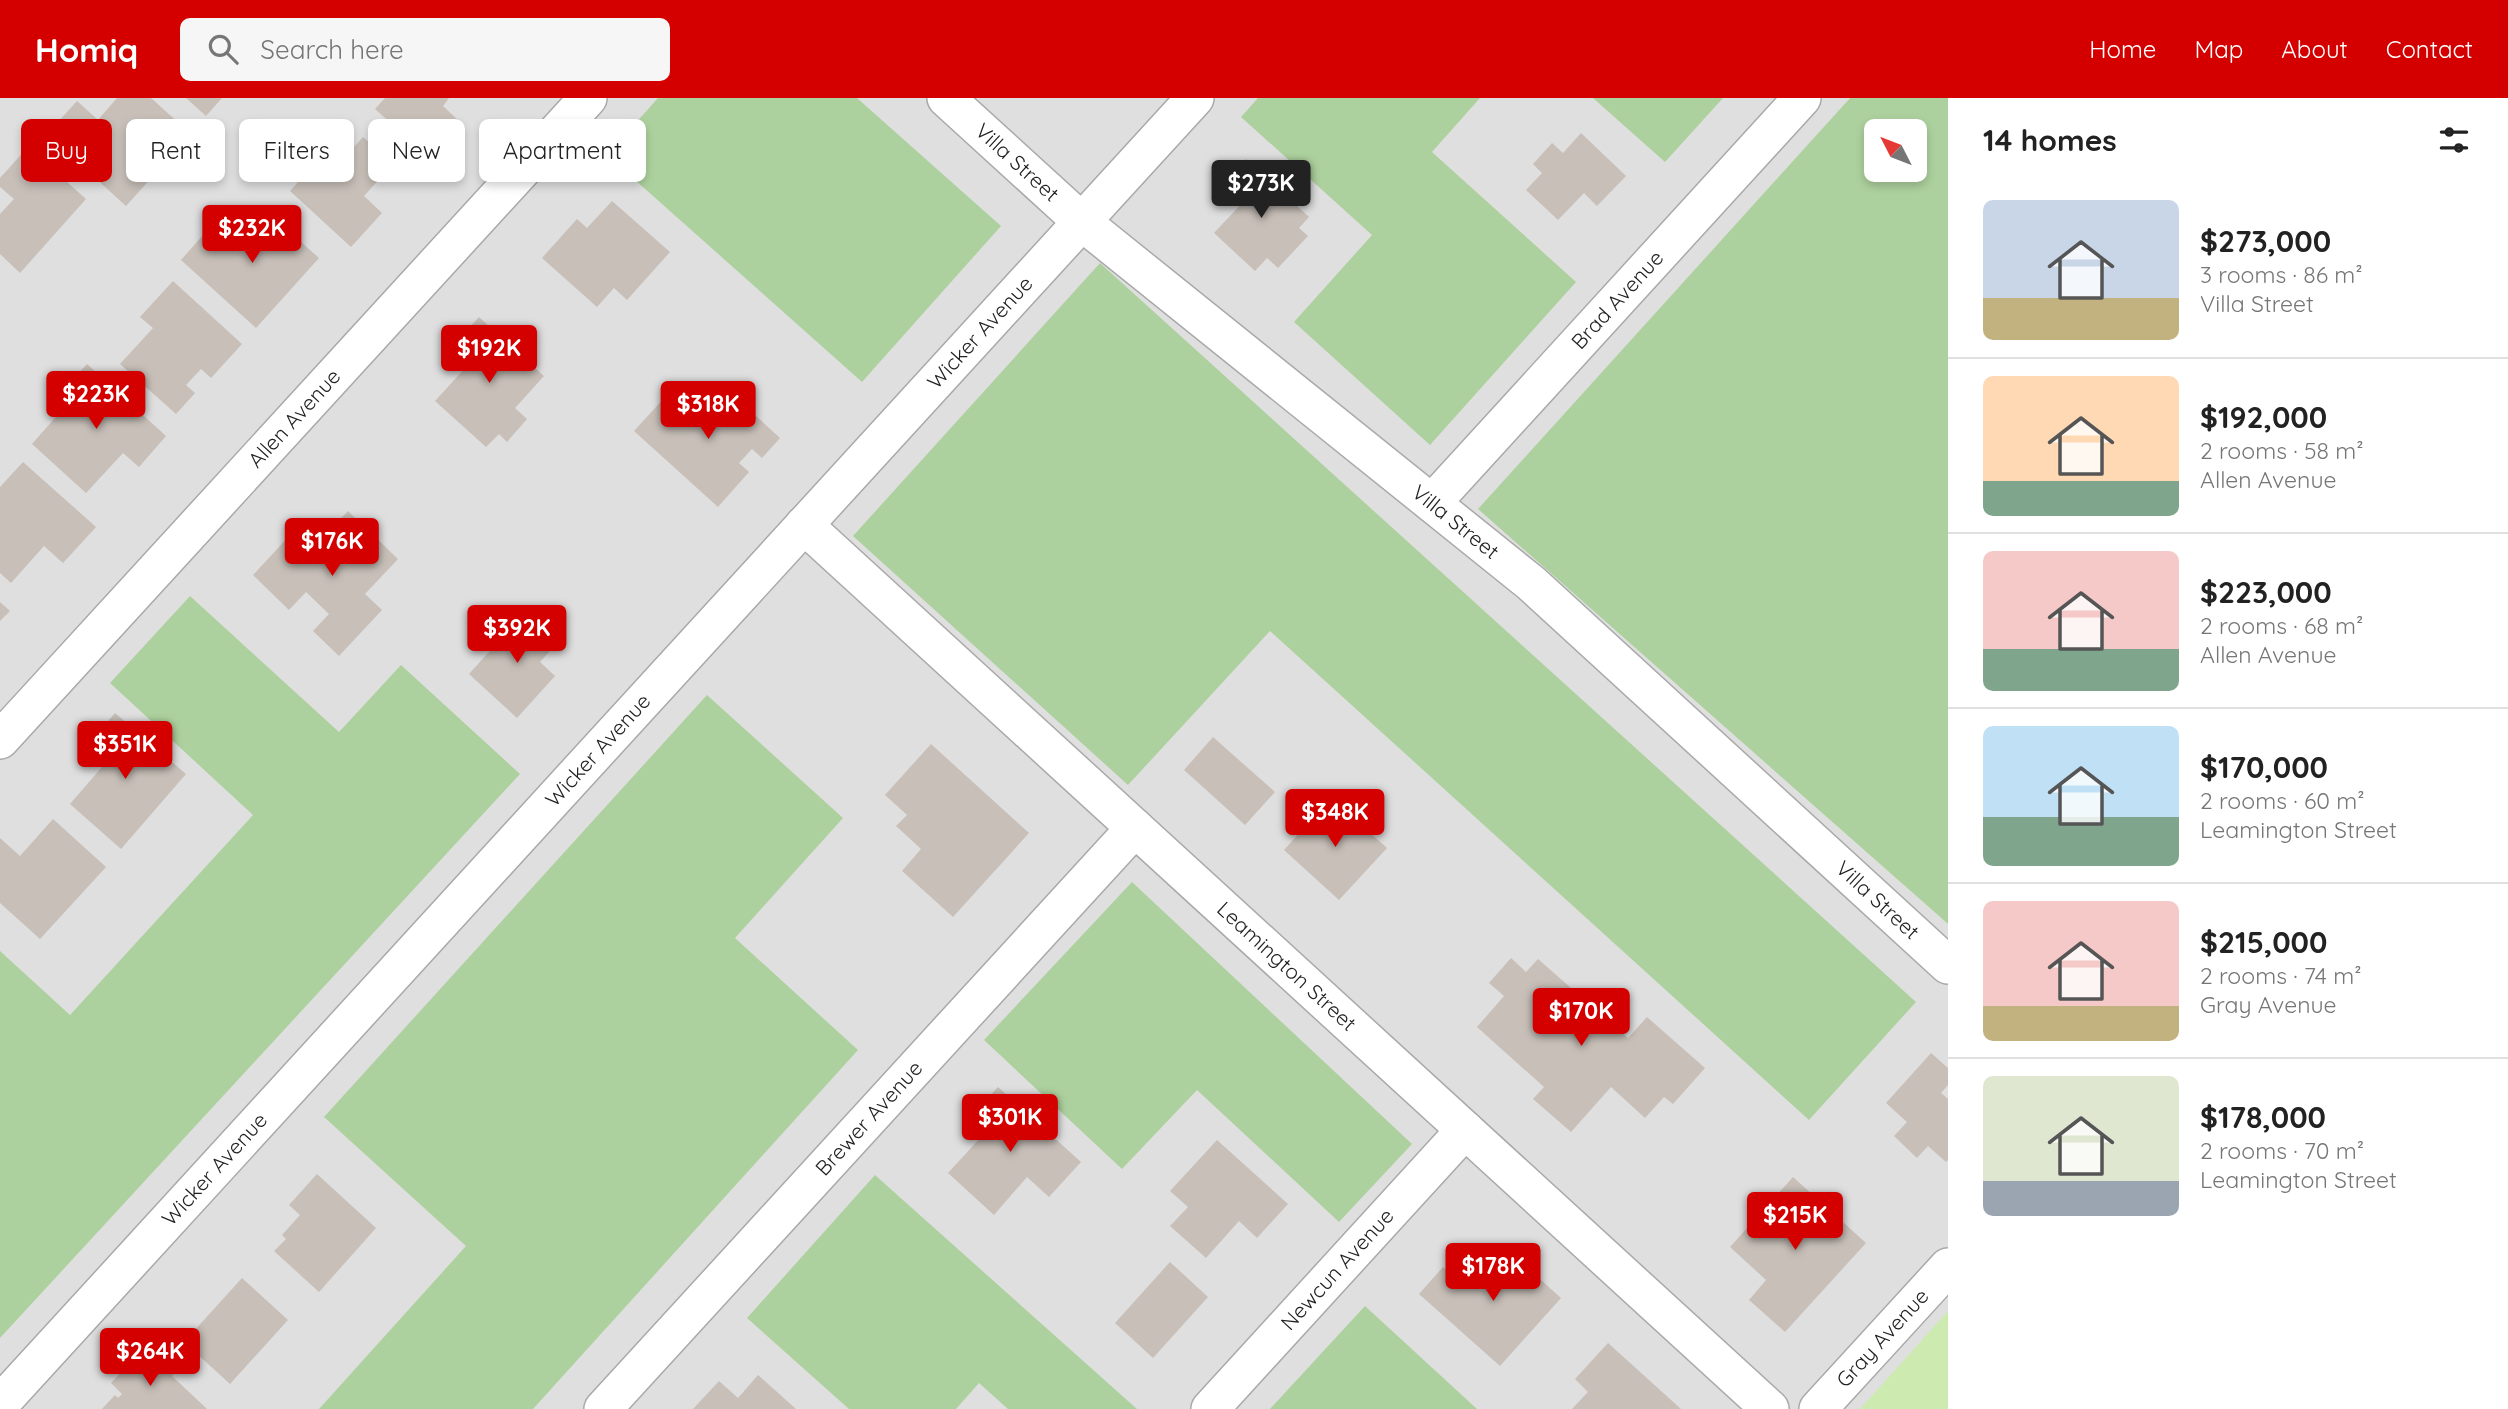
<!DOCTYPE html>
<meta charset="utf-8">
<style>
:root{--surface:#fff;--page:#f6f6f6;--text:#222;--muted:#767676;--line:#e0e0e0;--accent:#d40000}
body{margin:0;font-family:Quicksand,sans-serif;background:var(--page);color:var(--text);height:100vh;display:flex;flex-direction:column;font-size:26px;white-space:nowrap}
*{box-sizing:border-box;margin:0}
p{font-size:23px;color:var(--muted)}
.icon{flex:none;width:38px;height:38px;fill:none;stroke:currentColor;stroke-width:2;stroke-linecap:round;stroke-linejoin:round}
.map{position:relative;flex:1;overflow:hidden}
.panel{display:flex;flex-direction:column;background:var(--surface);width:560px}
.panel>*{flex:none}
.hud{position:absolute;left:21px;top:21px;width:665px;height:63px;display:flex;gap:14px}
.needle{width:46px;rotate:312deg}
.buttons{position:absolute;left:1864px;top:21px;display:grid;gap:14px}
.buttons a{display:grid;place-items:center;width:63px;height:63px;border-radius:10px;background:var(--surface);box-shadow:0 4px 10px #0003;font-size:35px}
.price{position:absolute;translate:-50% -60px;padding:0 16px;border-radius:7px;background:var(--accent);color:#fff;font-size:23px;line-height:46px;filter:drop-shadow(0 2px 4px #0008)}
.price::after{content:'';position:absolute;left:50%;top:42px;width:21px;height:16px;margin-left:-10px;background:inherit;clip-path:polygon(0 0,100% 0,50% 100%)}
.price.active{background:#222;color:#fff}
ul{padding:0;list-style:none}
li{display:flex;align-items:center;gap:21px;height:175px;padding:0 35px}
li+li{border-top:2px solid var(--line)}
li span{display:grid;place-items:center;flex:none;width:196px;height:140px;border-radius:10px;color:#555}
li>.icon{margin-inline-start:auto}
span .icon{width:84px;height:84px;fill:#fffc;stroke-width:1}
li b{font-size:30px}
h2{display:flex;justify-content:space-between;align-items:center;height:84px;padding:0 35px;font-size:30px}
.pill{padding:0 24px;border-radius:10px;background:var(--surface);box-shadow:0 4px 10px #0003;font-size:24px;line-height:63px}
.pill.active{background:var(--accent);color:#fff}
header{display:flex;align-items:center;gap:42px;box-sizing:border-box;height:98px;padding:0 35px;background:var(--accent);color:#fff}
header strong{font-size:33px}
nav{display:flex;gap:38px;margin-inline-start:auto;font-size:24px}
.search{width:490px;height:63px;background:var(--page);display:flex;align-items:center;gap:18px;box-sizing:border-box;padding:0 24px;border-radius:10px;color:var(--muted);font-size:26px}
main{display:flex;flex:1;min-height:0}
.map>svg:first-child{display:block}
</style>
<header>
<strong>Homiq</strong>
<div class="search"><svg class="icon" aria-label="search" viewBox="0 0 24 24"><circle cx="10" cy="10" r="6"/><path d="M15 15l6 6"/></svg>Search here</div>
<nav><a>Home</a><a>Map</a><a>About</a><a>Contact</a></nav>
</header>
<main>
<div class="map">
<svg width="1948" height="1311" viewBox="0 0 1948 1311">
<rect width="100%" height="100%" fill="#f2efe9"/>
<polygon fill="#e0dfdf" points="0,0 1850,0 1479,411 1948,826 1948,1311 0,1311"/>
<polygon fill="#cdebb0" points="1948,1213 1948,1311 1860,1311"/>
<g fill="#add19e" fill-rule="evenodd">
<polygon points="658,0 857,0 1001,128 862,284 607,57"/>
<polygon points="1258,0 1480,0 1432,54 1576,184 1430,347 1294,224 1372,137 1241,19"/>
<polygon points="1593,0 1723,0 1665,64"/>
<path d="M1850,0H1948V826L1478,411ZM1876,33H1914V72H1876Z"/>
<polygon points="1100,165 1916,904 1809,1022 1270,533 1128,687 853,438"/>
<polygon points="190,498 339,634 401,567 520,676 0,1240 0,853 70,917 253,717 110,585"/>
<polygon points="707,597 843,720 735,840 858,952 533,1311 319,1311 466,1148 324,1019"/>
<polygon points="1132,784 1412,1046 1339,1124 1197,992 1122,1071 984,942"/>
<polygon points="875,1077 1137,1311 1008,1311 979,1285 956,1311 849,1311 747,1220"/>
<polygon points="1365,1208 1477,1311 1270,1311"/>
</g>
<g fill="#c7bfb8">
<polygon points="117,0 151,0 191,36 126,108 47,36 77,3 98,22"/>
<polygon points="186,0 222,0 206,18"/>
<polygon points="385,0 449,0 443,8 460,24 429,59 375,11"/>
<polygon points="1581,35 1626,78 1597,108 1584,95 1558,122 1526,92 1542,75 1533,66 1552,45 1563,55"/>
<polygon points="363,39 393,66 364,98 382,115 351,149 290,93 321,58 335,70"/>
<polygon points="28,49 86,101 20,175 0,156 0,116 14,101 0,89 0,80"/>
<polygon points="1246,61 1309,119 1299,130 1308,138 1278,170 1267,160 1255,173 1214,135 1244,103 1224,84"/>
<polygon points="612,103 670,154 627,202 614,190 597,209 542,160 577,121 587,130"/>
<polygon points="263,110 319,160 256,230 181,162 212,127 232,144"/>
<polygon points="173,183 242,246 211,280 201,271 186,287 195,295 176,316 120,266 153,230 140,219"/>
<polygon points="479,219 544,278 515,310 527,321 507,344 499,336 486,349 435,303 468,267 450,251"/>
<polygon points="87,266 166,338 139,369 123,355 86,395 32,346 69,304 60,296"/>
<polygon points="719,284 780,340 762,360 752,351 739,365 749,374 718,409 634,333 667,297 689,317"/>
<polygon points="23,364 96,429 63,465 44,448 11,485 0,475 0,389"/>
<polygon points="348,413 398,461 365,496 382,512 339,558 313,533 329,516 306,494 289,512 253,477 291,436 309,454"/>
<polygon points="0,504 10,513 0,523"/>
<polygon points="526,513 559,543 540,564 555,578 517,620 469,576"/>
<polygon points="115,615 186,676 121,751 70,706 102,669 83,652"/>
<polygon points="1213,639 1275,694 1245,727 1184,672"/>
<polygon points="931,646 1029,735 953,819 902,773 921,751 896,728 907,717 885,697"/>
<polygon points="1331,700 1387,750 1339,802 1284,752"/>
<polygon points="53,721 106,769 40,841 0,805 0,740 20,758"/>
<polygon points="1511,860 1526,874 1538,861 1628,940 1647,919 1705,970 1673,1006 1664,999 1645,1020 1611,989 1571,1034 1533,1001 1544,989 1477,929 1504,898 1489,885"/>
<polygon points="1931,955 1948,970 1948,987 1941,995 1948,1001 1948,1062 1946,1064 1928,1048 1917,1060 1894,1038 1907,1024 1886,1005"/>
<polygon points="998,989 1081,1064 1049,1099 1027,1079 994,1117 948,1075 981,1039 965,1025"/>
<polygon points="1217,1042 1288,1106 1257,1140 1239,1123 1206,1160 1170,1128 1188,1109 1170,1093"/>
<polygon points="317,1076 376,1130 319,1194 274,1153 286,1141 282,1137 300,1117 289,1107"/>
<polygon points="1793,1079 1866,1145 1785,1234 1749,1202 1766,1182 1730,1149"/>
<polygon points="1501,1146 1561,1200 1500,1268 1419,1196 1443,1169 1467,1190 1473,1184 1468,1180 1480,1167 1484,1172 1490,1165 1487,1162"/>
<polygon points="1170,1164 1208,1199 1153,1260 1115,1225"/>
<polygon points="242,1180 288,1222 230,1286 184,1244"/>
<polygon points="1608,1245 1681,1311 1572,1311 1588,1294 1575,1281"/>
<polygon points="148,1251 174,1276 172,1278 207,1311 102,1311 115,1297 118,1300 122,1296 111,1285 135,1259 138,1262"/>
<polygon points="758,1277 796,1311 693,1311 719,1283 738,1300"/>
</g>
<g fill="none" stroke-linecap="round" stroke-linejoin="round">
<defs>
<g id="minor">
<path id="s1" d="M946,0L1082,124L1531,485L1948,867"/>
<path id="s2" d="M1432,405L1802,0"/>
<path id="s3" d="M804,427L1770,1311"/>
<path id="s4" d="M0,642L588,0"/>
<path id="s5" d="M0,1306L1195,0"/>
<path id="s6" d="M603,1311L1135,730"/>
<path id="s7" d="M1210,1311L1465,1032"/>
<path id="s8" d="M1818,1311L1948,1169"/>
</g>
</defs>
<use href="#minor" stroke="#a9a9a9" stroke-width="40"/>
<use href="#minor" stroke="#fff" stroke-width="37"/>
</g>
<g text-anchor="middle" stroke-width="7" stroke-linejoin="round" paint-order="stroke">
<g font-size="21" fill="#222" stroke="#fff">
<text dy="7" stroke="none"><textPath href="#s1" startOffset="96">Villa Street</textPath></text>
<text dy="7" stroke="none"><textPath href="#s2" startOffset="275">Brad Avenue</textPath></text>
<text dy="7" stroke="none"><textPath href="#s5" startOffset="1452">Wicker Avenue</textPath></text>
<text dy="7" stroke="none"><textPath href="#s4" startOffset="436">Allen Avenue</textPath></text>
<text dy="7" stroke="none"><textPath href="#s1" startOffset="663">Villa Street</textPath></text>
<text dy="7" stroke="none"><textPath href="#s5" startOffset="886">Wicker Avenue</textPath></text>
<text dy="7" stroke="none"><textPath href="#s1" startOffset="1230">Villa Street</textPath></text>
<text dy="7" stroke="none"><textPath href="#s3" startOffset="654">Leamington Street</textPath></text>
<text dy="7" stroke="none"><textPath href="#s6" startOffset="394">Brewer Avenue</textPath></text>
<text dy="7" stroke="none"><textPath href="#s5" startOffset="318">Wicker Avenue</textPath></text>
<text dy="7" stroke="none"><textPath href="#s7" startOffset="189">Newcun Avenue</textPath></text>
<text dy="7" stroke="none"><textPath href="#s8" startOffset="96">Gray Avenue</textPath></text>
</g>
</g>
</svg>
<div class="buttons">
<a><svg class="needle" viewBox="-14 -14 28 28"><path d="M0-13l5 13h-10z" fill="#e53935"/><path d="M0 13l5-13h-10z" fill="#767676"/></svg></a>
</div>
<b class="price active" style="left:1261px;top:122px">$273K</b>
<b class="price" style="left:252px;top:167px">$232K</b>
<b class="price" style="left:489px;top:287px">$192K</b>
<b class="price" style="left:96px;top:333px">$223K</b>
<b class="price" style="left:708px;top:343px">$318K</b>
<b class="price" style="left:332px;top:480px">$176K</b>
<b class="price" style="left:517px;top:567px">$392K</b>
<b class="price" style="left:125px;top:683px">$351K</b>
<b class="price" style="left:1335px;top:751px">$348K</b>
<b class="price" style="left:1581px;top:950px">$170K</b>
<b class="price" style="left:1010px;top:1056px">$301K</b>
<b class="price" style="left:1795px;top:1154px">$215K</b>
<b class="price" style="left:1493px;top:1205px">$178K</b>
<b class="price" style="left:150px;top:1290px">$264K</b>
<div class="hud">
<a class="pill active">Buy</a>
<a class="pill">Rent</a>
<a class="pill">Filters</a>
<a class="pill">New</a>
<a class="pill">Apartment</a>
</div>
</div>
<section class="panel">
<h2>14 homes<svg class="icon" aria-label="filters" viewBox="0 0 24 24"><path d="M4 7h16M4 17h16"/><circle cx="9" cy="7" r="2"/><circle cx="15" cy="17" r="2"/></svg></h2>
<ul>
<li><span style="background:linear-gradient(#c9d6e8 70%,#c2b280 0)"><svg class="icon" aria-label="home" viewBox="0 0 24 24"><path d="M3 11l9-7 9 7M6 9v11h12V9"/></svg></span><div><b>$273,000</b><p>3 rooms · 86 m²</p><p>Villa Street</p></div></li>
<li><span style="background:linear-gradient(#ffd9b3 75%,#7fa58c 0)"><svg class="icon" aria-label="home" viewBox="0 0 24 24"><path d="M3 11l9-7 9 7M6 9v11h12V9"/></svg></span><div><b>$192,000</b><p>2 rooms · 58 m²</p><p>Allen Avenue</p></div></li>
<li><span style="background:linear-gradient(#f6c9c9 70%,#7fa58c 0)"><svg class="icon" aria-label="home" viewBox="0 0 24 24"><path d="M3 11l9-7 9 7M6 9v11h12V9"/></svg></span><div><b>$223,000</b><p>2 rooms · 68 m²</p><p>Allen Avenue</p></div></li>
<li><span style="background:linear-gradient(#bfe0f5 65%,#7fa58c 0)"><svg class="icon" aria-label="home" viewBox="0 0 24 24"><path d="M3 11l9-7 9 7M6 9v11h12V9"/></svg></span><div><b>$170,000</b><p>2 rooms · 60 m²</p><p>Leamington Street</p></div></li>
<li><span style="background:linear-gradient(#f6c9c9 75%,#c2b280 0)"><svg class="icon" aria-label="home" viewBox="0 0 24 24"><path d="M3 11l9-7 9 7M6 9v11h12V9"/></svg></span><div><b>$215,000</b><p>2 rooms · 74 m²</p><p>Gray Avenue</p></div></li>
<li><span style="background:linear-gradient(#dfe7d0 75%,#9aa5b1 0)"><svg class="icon" aria-label="home" viewBox="0 0 24 24"><path d="M3 11l9-7 9 7M6 9v11h12V9"/></svg></span><div><b>$178,000</b><p>2 rooms · 70 m²</p><p>Leamington Street</p></div></li>
</ul>
</section>
</main>
